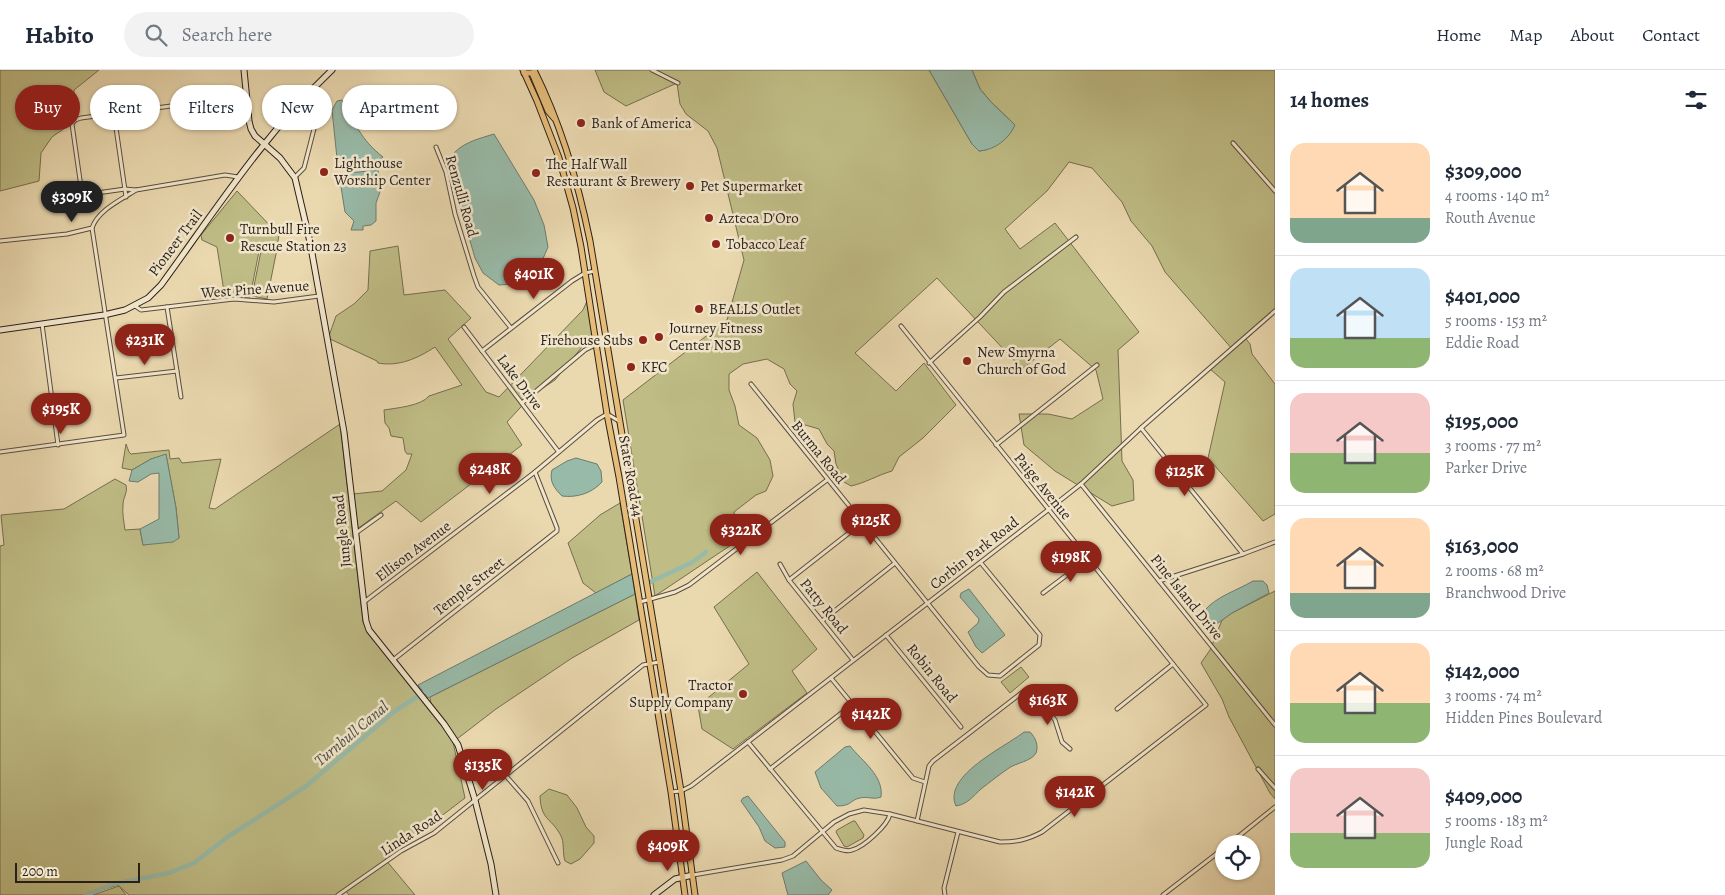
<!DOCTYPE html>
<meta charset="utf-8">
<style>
:root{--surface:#fff;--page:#f2f2f3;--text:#1f2937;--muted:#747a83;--line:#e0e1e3;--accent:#8f2418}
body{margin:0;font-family:Alegreya,serif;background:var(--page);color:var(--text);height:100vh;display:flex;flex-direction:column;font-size:19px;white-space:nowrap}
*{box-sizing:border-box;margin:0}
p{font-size:16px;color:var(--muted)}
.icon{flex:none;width:28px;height:28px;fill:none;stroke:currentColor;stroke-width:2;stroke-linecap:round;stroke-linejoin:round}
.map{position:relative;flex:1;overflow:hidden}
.sheet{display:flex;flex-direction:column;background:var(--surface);width:450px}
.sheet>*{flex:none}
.guide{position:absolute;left:15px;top:15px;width:475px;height:45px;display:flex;gap:10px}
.controls{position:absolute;left:1215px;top:765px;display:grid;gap:10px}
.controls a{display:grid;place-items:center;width:45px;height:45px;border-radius:50%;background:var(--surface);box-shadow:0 1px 4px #0004;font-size:25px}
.scale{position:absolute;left:15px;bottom:12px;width:125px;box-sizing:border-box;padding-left:5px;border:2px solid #2b1f19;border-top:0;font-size:14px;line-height:18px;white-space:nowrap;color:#2b1f19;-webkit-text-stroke:4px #f1e6cb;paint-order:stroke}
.price{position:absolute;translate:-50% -42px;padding:0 11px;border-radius:18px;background:var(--accent);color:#fff;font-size:16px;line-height:32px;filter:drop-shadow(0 1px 2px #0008)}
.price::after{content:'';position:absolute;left:50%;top:30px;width:15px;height:11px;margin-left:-8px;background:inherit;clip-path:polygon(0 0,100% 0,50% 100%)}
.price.selected{background:#222;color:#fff}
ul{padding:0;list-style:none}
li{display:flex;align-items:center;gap:15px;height:125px;padding:0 15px}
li+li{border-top:1px solid var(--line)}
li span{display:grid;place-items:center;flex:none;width:140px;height:100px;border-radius:15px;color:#555}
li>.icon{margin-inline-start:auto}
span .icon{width:60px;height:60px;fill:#fffc;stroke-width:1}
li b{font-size:21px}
h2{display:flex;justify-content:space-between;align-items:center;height:60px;padding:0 15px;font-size:21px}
.tag{padding:0 18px;border-radius:22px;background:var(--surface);box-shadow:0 1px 4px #0004;font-size:18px;line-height:45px}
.tag.selected{background:var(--accent);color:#fff}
header{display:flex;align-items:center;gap:30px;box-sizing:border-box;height:70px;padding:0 25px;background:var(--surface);border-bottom:1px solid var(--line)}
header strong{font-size:24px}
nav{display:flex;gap:28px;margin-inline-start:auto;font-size:18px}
.search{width:350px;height:45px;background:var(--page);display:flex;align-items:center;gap:12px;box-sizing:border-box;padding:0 18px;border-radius:28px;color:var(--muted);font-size:19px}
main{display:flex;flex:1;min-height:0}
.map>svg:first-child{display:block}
</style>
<header>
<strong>Habito</strong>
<div class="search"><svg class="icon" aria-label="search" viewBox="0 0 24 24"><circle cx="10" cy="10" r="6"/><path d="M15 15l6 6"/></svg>Search here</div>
<nav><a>Home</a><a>Map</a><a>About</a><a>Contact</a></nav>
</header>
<main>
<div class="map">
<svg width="1275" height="825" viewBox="0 0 1275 825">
<rect width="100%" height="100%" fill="#ead8af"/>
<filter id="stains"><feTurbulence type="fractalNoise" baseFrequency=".004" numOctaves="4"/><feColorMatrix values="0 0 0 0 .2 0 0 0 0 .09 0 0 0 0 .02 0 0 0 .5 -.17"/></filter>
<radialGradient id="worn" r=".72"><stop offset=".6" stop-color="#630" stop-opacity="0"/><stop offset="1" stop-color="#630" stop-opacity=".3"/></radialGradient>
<g fill="#bfbc85" stroke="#756e4f">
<polygon points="0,0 99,0 74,20 74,39 65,58 52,67 41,83 39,111 0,121"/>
<path d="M595,0H929L972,74L979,81L986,80L1015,55L991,32L980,19L972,0H1275V243L1246,269L1250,274L1252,284L1275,314V444L1263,451L1208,388L1225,312L1210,299L1233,280L1165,202L1152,176L1131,151L1122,132L1092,98L1069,92L1047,121L1005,159L1020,179L1055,153L1139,262L1118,280L1122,391L1133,410L1134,430L1112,436L1055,401L1024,375L1019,344H1048L1072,349L1103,329L1096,300L1060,269L1022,299L937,208L855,283L896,321L924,293L956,335L923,368L899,387L892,401C878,405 865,413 851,416L844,412L836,394L834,381L827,374L819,359L795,352L793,334L797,321L790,314L784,299L767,289L743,294L729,304V320L735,336L739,355L757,368L770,390L773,406L766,421L756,425L734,442L737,458L743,467L655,526L623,330L727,250L744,190L717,78L708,61L686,44L680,34L677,13L626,36L604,22Z"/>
<polygon points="237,121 279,165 277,177 263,175 260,176 250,227 225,228 217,177 202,170 201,165"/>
<polygon points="262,176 277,179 267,229 252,226"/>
<path d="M398,176L404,225L445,220L471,248L448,269L486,322L499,327L583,240L587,231L593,266L582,277L555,310L531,326L507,352L522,375L421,452L396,431L357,459L353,424L382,421L406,400L412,384H407L405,381L403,368L391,366L389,358L385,353L384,340C396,338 421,336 429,326L462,315L435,277C418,288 399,297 378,293L377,291L330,269L329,266L336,246L354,234L368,220L370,181Z"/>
<path d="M340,354L363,552L367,561L442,656L453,672L465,728L385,789L415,825H349L345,820L339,825H129L118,815L92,823L91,825H0V476L4,475L1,445L64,439L115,409L126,415C128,423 123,427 123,435C122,443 124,452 125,460L140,459L143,475L179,468L176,438L166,385L151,389L132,400L122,398L126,374L129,382L131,384L169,380L170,389L179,388L182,393L221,389L209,438L215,439Z"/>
<polygon points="620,433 632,504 596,523 583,513 568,473 600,445"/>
<polygon points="757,502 817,579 792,601 807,623 733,679 702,659 698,636 749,594 714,537"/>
<polygon points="1275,521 1275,729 1270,723 1229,647 1222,629 1201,593 1210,580 1222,550 1232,543"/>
<polygon points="635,524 639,550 572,588 496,639 457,669 431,635 430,627"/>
<polygon points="1021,597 1029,607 1010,623 1001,612"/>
<path d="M549,719L567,725L577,738L586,757L594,766V773L580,789L571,794L565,791C562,782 565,772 560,764C550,747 541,750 540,726Z"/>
<polygon points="853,751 855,751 864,765 863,768 847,777 844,776 836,762 837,760"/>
<polygon points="119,816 126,825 93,825"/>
</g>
<g fill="#98baa8" stroke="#6c7c6f">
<path d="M929,0H972L980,19L991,32L1015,55C1009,69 995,80 979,81L972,74Z"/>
<path d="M342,30C356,54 360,69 383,87L377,93L343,98H338L332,40L337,31Z"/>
<path d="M494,64L534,130L544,155L548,177L539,198L512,214L499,215L483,203L475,188L460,136L450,88C460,73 478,69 494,64Z"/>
<polygon points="378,100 381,119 376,133 376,151 371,155 363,156 363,160 351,160 354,151 345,142 339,104"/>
<polygon points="166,384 176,438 179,468 173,472 143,475 140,459 159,449 159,403 151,404 138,412 129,411 132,400 151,389"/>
<path d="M576,388L597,394L601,401L602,412C592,423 577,428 562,426C554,418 549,411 552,400L567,391Z"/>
<polygon points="632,504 635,524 428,628 418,615"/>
<path d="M1253,511H1263L1267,515L1269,523L1232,543L1218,553L1208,555L1204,551V541C1217,526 1236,521 1253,511Z"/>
<polygon points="969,519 1005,565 982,583 976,577 968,562 978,553 979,549 960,527 961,523"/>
<path d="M1024,662H1030C1035,667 1039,675 1036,683C1032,691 1016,693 1009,698C1000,704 990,712 981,719C973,726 968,734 956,736C942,706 1005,677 1024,662Z"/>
<path d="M850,676C862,691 884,706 881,727C874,730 867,726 860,728C850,730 852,736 837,736L821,718L815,702L845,677Z"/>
<polygon points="748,726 785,772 785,777 775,778 765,771 759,757 741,731 743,728"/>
<polygon points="806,791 821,810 832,820 828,825 788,825 782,803"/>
</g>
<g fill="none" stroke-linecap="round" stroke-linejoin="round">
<g stroke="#98baa8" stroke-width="4.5">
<polyline points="650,512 691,493 706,482"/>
<polyline points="86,825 113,814 169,803 194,793 229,766 305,717 395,641 423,623"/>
</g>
<defs>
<g id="street">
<polyline points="652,0 678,13"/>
<polyline points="114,44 126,127"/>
<polyline points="1233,73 1275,121"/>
<polyline points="436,77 446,102 455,144 474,206 478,217 511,258"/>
<polyline points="238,107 225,105 136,120 125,119 90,124 84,123 81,117 72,54 75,50 81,48 246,26"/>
<polyline points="295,107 304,98 315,55"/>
<path d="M0,171L67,164L92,158C98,140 121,130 136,120"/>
<polyline points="135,236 141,240 234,229 274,232 319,226"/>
<polyline points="167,237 181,327"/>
<polyline points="42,254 58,375"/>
<polyline points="464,257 558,381"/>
<polyline points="482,281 572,211 585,203 595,201"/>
<polyline points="929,293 980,247 1004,222 1076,167"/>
<polyline points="116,308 177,301"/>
<polyline points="751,314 979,597 988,605 1000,606 1039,575 1040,565 981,493"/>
<polyline points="522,333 585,280 597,274"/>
<polyline points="1141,358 1243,484"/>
<polyline points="996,375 1097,295"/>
<polyline points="0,382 124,365 92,158"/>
<polyline points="1081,414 1275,655"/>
<polyline points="356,463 381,445"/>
<polyline points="780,494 789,510 853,590"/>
<polyline points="789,510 863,452"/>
<polyline points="1159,511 1243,484 1275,472"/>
<polyline points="1043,523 1088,489"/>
<polyline points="364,532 535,402 597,350 607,344 619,351"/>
<polyline points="640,532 675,522 689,515 827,410"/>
<polyline points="822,551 895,493"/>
<polyline points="886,565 961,657"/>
<polyline points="393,590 557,461 557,458 535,402"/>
<polyline points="831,608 913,708 925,712"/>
<polyline points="1117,639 1173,594"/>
<path d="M748,672L836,778C842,780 847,782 852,780C864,777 888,755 890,744"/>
<polyline points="770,699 853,634"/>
<polyline points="1258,699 1275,718"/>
<polyline points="506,706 528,731 558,793"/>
<polyline points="671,722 681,721 691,716 1048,440 1081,414 1141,358 1275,241"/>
<polyline points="917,751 929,696 933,691 1024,621 1029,620 1033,622 1055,650 1062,672 1070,679"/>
<polyline points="1229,774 1275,737"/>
<path d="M693,805L782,790L793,786L834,752L849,744L864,740L890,744L1000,772C1016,772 1027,770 1042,762L1206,635L901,256"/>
<polyline points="338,825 401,781 434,763 643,595 659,592"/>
<polyline points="945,825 944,818 958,762"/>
<polyline points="1163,825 1224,778"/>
</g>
<g id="secondary">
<polyline points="244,0 249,51 251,59 255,66 280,88 295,108 310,172 344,362 366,551 369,560 444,654 458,675 475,730 491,794 496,825"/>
<path d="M0,260L104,245L125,240L148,228L161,215C215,141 265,63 332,0"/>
<polyline points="654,825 675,809 693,805"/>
</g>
<g id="primary">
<polyline points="523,0 537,31 559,88 573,138 581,177 607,344 619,407 671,722 685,825"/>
<path d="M534,0C561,54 578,112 590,171L681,721L695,825"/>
<polyline points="524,3 532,3 548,41 554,48"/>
</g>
</defs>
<use href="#street" stroke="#5b4d3e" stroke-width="5"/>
<use href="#secondary" stroke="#2b1f19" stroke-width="7"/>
<use href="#primary" stroke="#2b1f19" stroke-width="7"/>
<use href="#street" stroke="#f1e6cb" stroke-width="3"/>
<use href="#secondary" stroke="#f1e6cb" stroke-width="5"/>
<use href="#primary" stroke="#e5bc78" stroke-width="5"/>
</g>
<g fill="#8f2418" stroke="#f1e6cb" stroke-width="2">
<circle cx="581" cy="53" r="5"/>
<circle cx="324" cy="102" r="5"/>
<circle cx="536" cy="103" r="5"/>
<circle cx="690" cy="116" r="5"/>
<circle cx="709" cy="148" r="5"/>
<circle cx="230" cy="168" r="5"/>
<circle cx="716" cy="174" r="5"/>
<circle cx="699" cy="239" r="5"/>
<circle cx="659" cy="267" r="5"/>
<circle cx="643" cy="270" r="5"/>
<circle cx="967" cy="291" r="5"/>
<circle cx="631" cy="297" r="5"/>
<circle cx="743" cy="624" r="5"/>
</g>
<g text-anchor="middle" stroke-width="5" stroke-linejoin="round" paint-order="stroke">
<g font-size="15" fill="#2b1f19" stroke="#f1e6cb" text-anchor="start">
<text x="591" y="58">Bank of America</text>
<text x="334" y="98">Lighthouse<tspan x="334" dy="17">Worship Center</tspan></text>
<text x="546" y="99">The Half Wall<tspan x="546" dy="17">Restaurant &amp; Brewery</tspan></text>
<text x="700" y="121">Pet Supermarket</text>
<text x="719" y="153">Azteca D'Oro</text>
<text x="240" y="164">Turnbull Fire<tspan x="240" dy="17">Rescue Station 23</tspan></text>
<text x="726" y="179">Tobacco Leaf</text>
<text x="709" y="244">BEALLS Outlet</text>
<text x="669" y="263">Journey Fitness<tspan x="669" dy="17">Center NSB</tspan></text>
<text x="633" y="275" text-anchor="end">Firehouse Subs</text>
<text x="977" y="287">New Smyrna<tspan x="977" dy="17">Church of God</tspan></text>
<text x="641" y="302">KFC</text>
<text x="733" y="620" text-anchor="end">Tractor<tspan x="733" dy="17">Supply Company</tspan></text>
</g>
<g font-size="15" fill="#2b1f19" stroke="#f1e6cb">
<text transform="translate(462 126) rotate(74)" y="5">Renzulli Road</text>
<text transform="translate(175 173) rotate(-53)" y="5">Pioneer Trail</text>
<text transform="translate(255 219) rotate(-4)" y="5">West Pine Avenue</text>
<text transform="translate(520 312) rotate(53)" y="5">Lake Drive</text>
<text transform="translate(819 382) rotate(51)" y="5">Burma Road</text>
<text transform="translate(631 406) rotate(80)" y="5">State Road 44</text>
<text transform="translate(1043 416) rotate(51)" y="5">Paige Avenue</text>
<text transform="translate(342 461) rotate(-96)" y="5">Jungle Road</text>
<text transform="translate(413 481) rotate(-37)" y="5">Ellison Avenue</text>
<text transform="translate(974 483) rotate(-38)" y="5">Corbin Park Road</text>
<text transform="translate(469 516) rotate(-38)" y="5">Temple Street</text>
<text transform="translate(1187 527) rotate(51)" y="5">Pine Island Drive</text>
<text transform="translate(824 536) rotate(51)" y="5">Patty Road</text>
<text transform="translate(932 603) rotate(51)" y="5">Robin Road</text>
<text transform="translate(411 763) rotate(-33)" y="5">Linda Road</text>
</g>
<g font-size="16" font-style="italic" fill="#4c4e44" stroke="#f1e6cb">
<text transform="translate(351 663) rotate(-40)" y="6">Turnbull Canal</text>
</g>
</g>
<rect width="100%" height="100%" filter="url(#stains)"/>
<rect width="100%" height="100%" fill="url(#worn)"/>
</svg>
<div class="controls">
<a><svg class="icon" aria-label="locate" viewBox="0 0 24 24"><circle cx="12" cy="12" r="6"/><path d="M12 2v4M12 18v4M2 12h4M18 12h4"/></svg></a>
</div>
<div class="scale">200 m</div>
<b class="price selected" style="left:72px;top:153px">$309K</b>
<b class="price" style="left:534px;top:230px">$401K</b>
<b class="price" style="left:145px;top:296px">$231K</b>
<b class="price" style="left:61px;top:365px">$195K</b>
<b class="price" style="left:490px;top:425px">$248K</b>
<b class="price" style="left:1185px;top:427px">$125K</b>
<b class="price" style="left:871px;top:476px">$125K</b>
<b class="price" style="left:741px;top:486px">$322K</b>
<b class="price" style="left:1071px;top:513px">$198K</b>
<b class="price" style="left:1048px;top:656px">$163K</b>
<b class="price" style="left:871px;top:670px">$142K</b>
<b class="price" style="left:483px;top:721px">$135K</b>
<b class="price" style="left:1075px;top:748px">$142K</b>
<b class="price" style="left:668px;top:802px">$409K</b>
<div class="guide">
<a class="tag selected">Buy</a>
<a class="tag">Rent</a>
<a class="tag">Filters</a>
<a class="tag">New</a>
<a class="tag">Apartment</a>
</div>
</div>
<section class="sheet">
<h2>14 homes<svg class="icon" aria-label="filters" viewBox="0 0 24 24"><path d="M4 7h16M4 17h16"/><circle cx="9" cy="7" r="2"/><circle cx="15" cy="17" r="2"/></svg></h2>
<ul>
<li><span style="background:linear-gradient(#ffd9b3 75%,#7fa58c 0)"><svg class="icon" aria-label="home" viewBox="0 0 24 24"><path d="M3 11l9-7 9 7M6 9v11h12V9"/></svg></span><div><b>$309,000</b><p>4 rooms · 140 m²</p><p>Routh Avenue</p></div></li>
<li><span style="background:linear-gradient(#bfe0f5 70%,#8fb573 0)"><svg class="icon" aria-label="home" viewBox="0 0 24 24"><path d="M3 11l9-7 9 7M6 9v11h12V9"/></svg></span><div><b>$401,000</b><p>5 rooms · 153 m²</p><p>Eddie Road</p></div></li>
<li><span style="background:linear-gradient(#f6c9c9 60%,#8fb573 0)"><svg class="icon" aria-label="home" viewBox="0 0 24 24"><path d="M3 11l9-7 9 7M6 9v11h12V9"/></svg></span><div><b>$195,000</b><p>3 rooms · 77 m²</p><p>Parker Drive</p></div></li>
<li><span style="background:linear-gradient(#ffd9b3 75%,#7fa58c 0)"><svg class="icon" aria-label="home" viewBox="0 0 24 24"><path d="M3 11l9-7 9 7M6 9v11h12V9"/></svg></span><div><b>$163,000</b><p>2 rooms · 68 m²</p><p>Branchwood Drive</p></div></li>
<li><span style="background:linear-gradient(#ffd9b3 60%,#8fb573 0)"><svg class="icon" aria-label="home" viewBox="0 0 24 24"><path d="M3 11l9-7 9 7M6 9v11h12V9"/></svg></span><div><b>$142,000</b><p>3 rooms · 74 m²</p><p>Hidden Pines Boulevard</p></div></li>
<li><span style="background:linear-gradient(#f6c9c9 65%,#8fb573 0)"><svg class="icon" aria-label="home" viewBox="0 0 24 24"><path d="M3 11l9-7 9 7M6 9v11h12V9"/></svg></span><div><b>$409,000</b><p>5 rooms · 183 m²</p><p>Jungle Road</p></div></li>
</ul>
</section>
</main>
